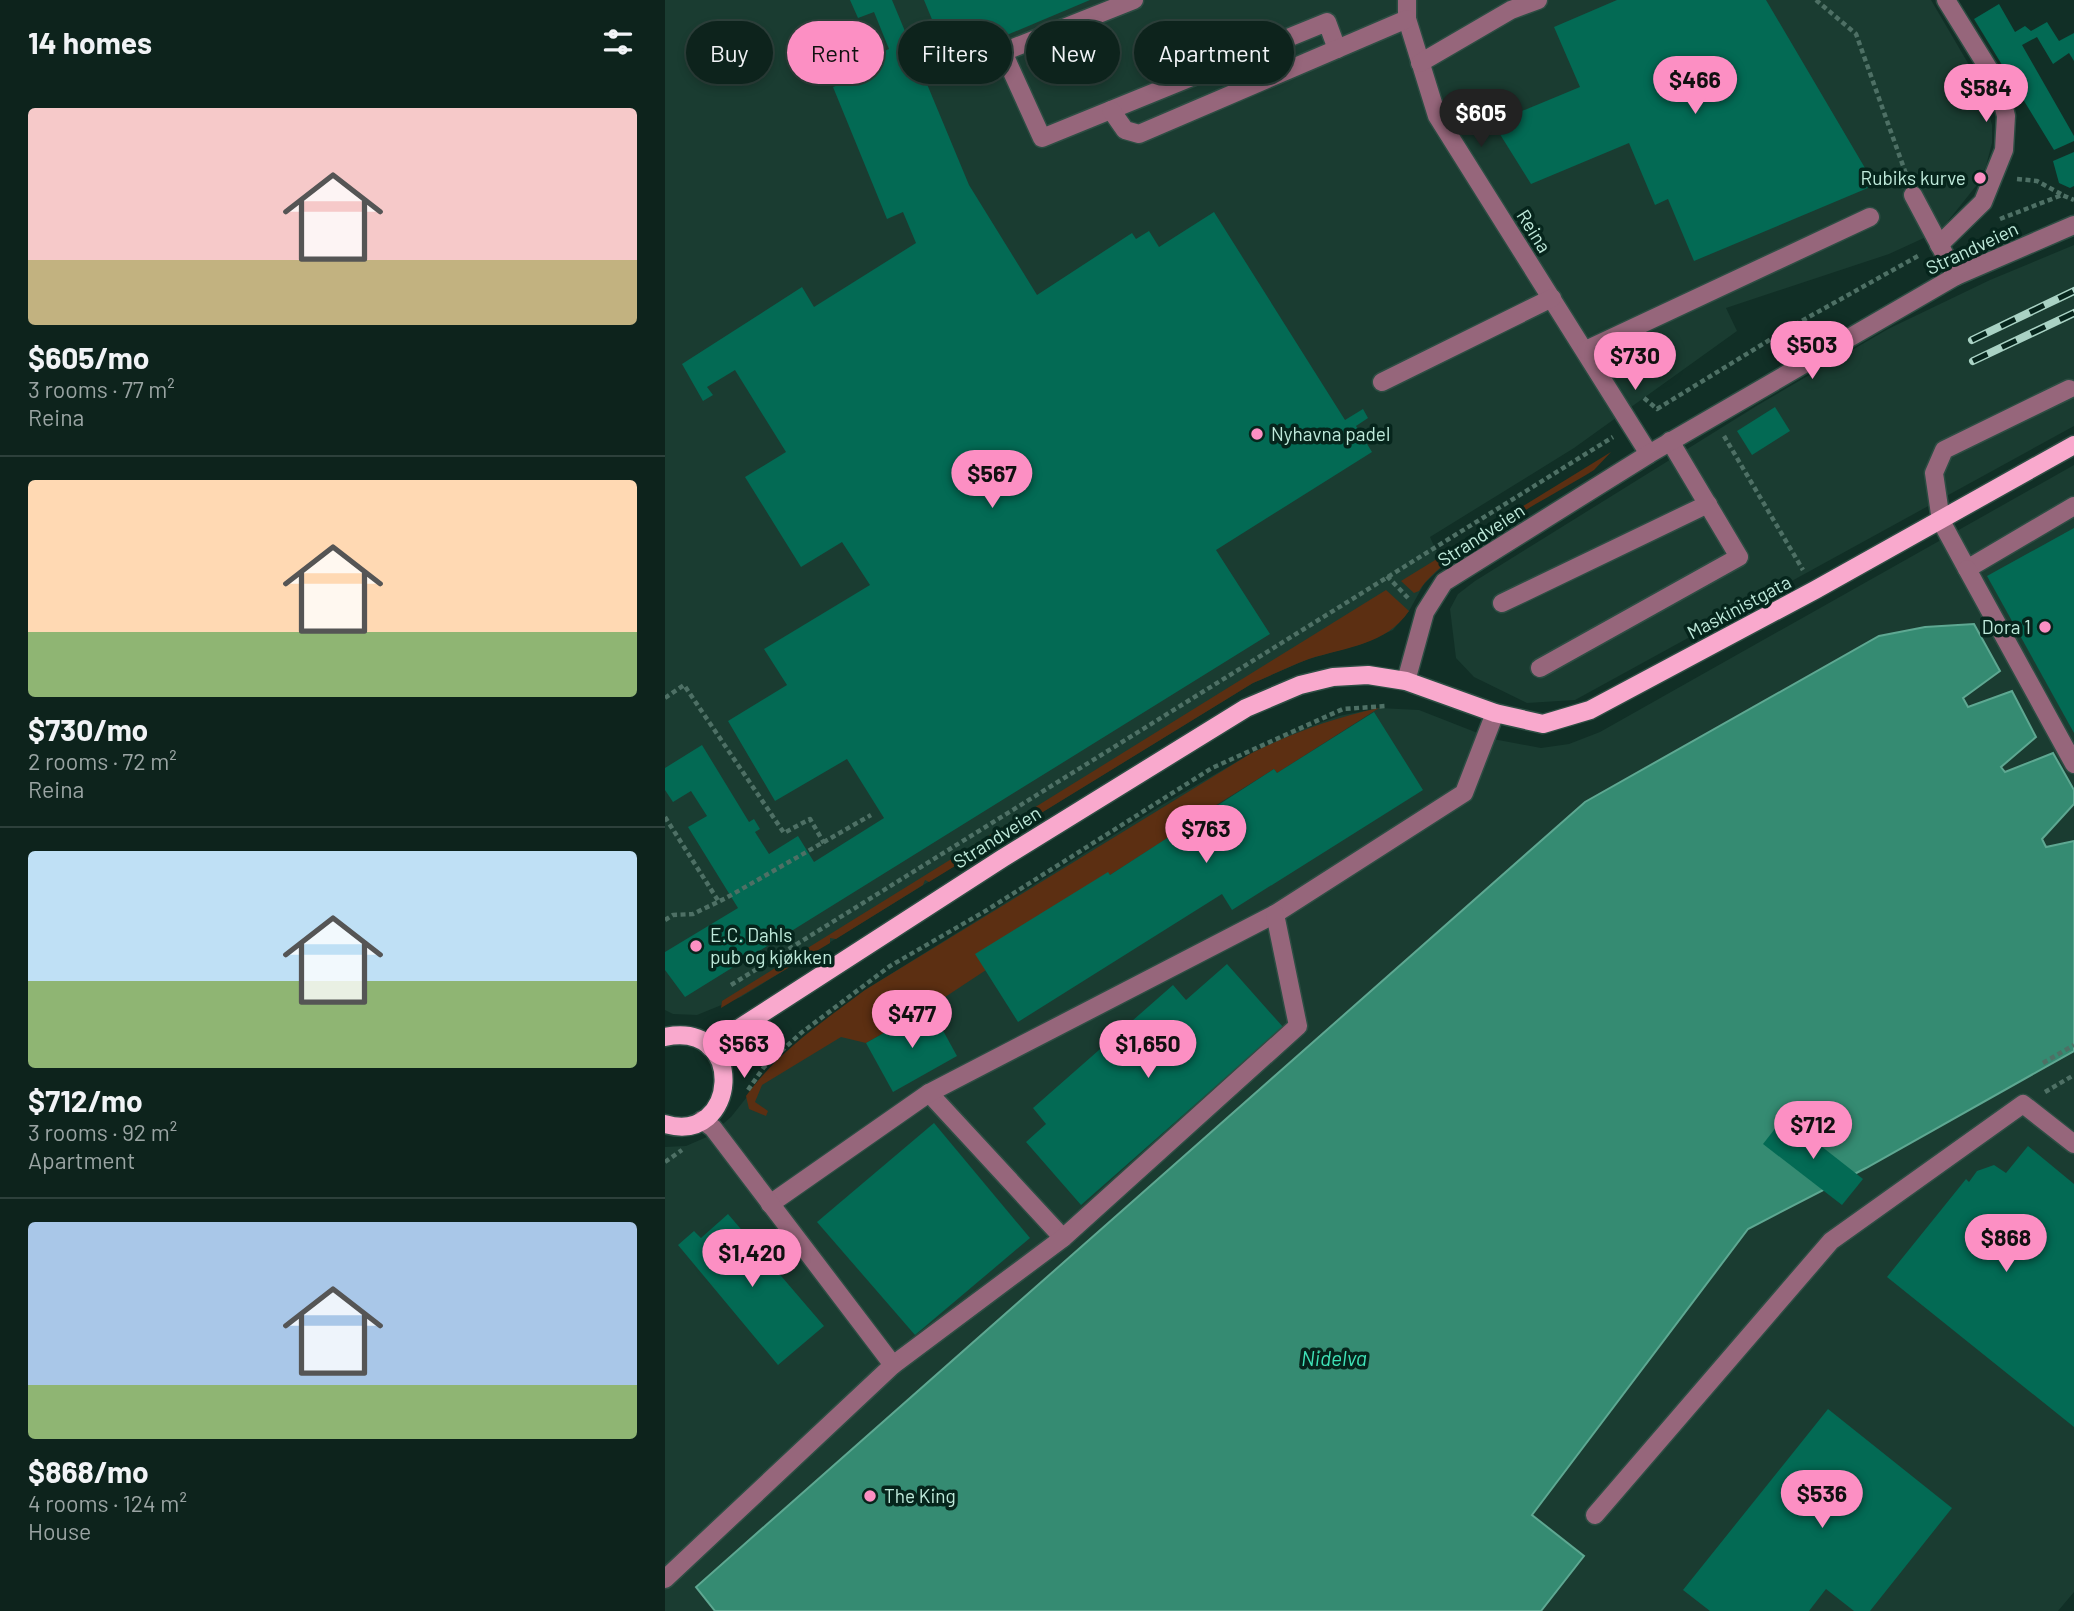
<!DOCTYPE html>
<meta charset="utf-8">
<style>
:root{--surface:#0d231c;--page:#1b2f29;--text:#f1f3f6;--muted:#9aa4a3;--line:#2d403b;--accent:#fc8fc3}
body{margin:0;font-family:Barlow,sans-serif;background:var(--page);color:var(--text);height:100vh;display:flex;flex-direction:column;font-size:26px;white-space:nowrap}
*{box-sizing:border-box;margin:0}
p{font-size:23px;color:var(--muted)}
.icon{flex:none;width:38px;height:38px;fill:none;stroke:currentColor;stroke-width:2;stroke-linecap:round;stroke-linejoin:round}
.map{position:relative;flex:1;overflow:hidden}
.side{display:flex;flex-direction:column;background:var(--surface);width:665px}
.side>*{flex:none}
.top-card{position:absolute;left:21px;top:21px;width:665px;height:63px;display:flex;gap:14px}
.price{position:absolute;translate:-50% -60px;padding:0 16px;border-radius:24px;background:var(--accent);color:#111;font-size:23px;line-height:46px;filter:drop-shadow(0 2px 4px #0008)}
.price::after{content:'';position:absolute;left:50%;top:42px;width:21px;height:16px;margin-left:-10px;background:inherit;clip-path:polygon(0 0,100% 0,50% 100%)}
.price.current{background:#222;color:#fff}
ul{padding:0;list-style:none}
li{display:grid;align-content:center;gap:14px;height:371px;padding:0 28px}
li+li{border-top:2px solid var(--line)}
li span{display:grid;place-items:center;height:217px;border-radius:7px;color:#555}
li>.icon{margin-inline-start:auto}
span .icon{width:126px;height:126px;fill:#fffc;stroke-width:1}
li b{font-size:30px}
h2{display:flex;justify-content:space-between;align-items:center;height:84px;padding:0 28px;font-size:30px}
.pill{padding:0 24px;border-radius:32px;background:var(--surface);box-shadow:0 4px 10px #0003,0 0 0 2px var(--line);font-size:24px;line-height:63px}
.pill.current{background:var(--accent);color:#111}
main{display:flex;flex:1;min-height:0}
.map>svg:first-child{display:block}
</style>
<main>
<section class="side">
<h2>14 homes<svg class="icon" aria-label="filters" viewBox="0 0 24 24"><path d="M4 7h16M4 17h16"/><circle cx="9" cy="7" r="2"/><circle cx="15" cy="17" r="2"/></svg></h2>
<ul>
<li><span style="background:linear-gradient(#f6c9c9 70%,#c2b280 0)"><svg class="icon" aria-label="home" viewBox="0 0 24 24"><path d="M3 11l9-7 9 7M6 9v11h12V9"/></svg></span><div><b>$605/mo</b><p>3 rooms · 77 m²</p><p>Reina</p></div></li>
<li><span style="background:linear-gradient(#ffd9b3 70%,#8fb573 0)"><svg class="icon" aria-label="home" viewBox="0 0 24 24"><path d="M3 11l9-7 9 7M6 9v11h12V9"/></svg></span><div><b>$730/mo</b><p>2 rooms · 72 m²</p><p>Reina</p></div></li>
<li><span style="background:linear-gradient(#bfe0f5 60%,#8fb573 0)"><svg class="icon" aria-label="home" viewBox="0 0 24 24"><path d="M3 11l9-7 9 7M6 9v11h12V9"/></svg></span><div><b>$712/mo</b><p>3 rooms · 92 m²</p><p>Apartment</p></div></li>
<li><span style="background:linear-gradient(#a9c7e8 75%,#8fb573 0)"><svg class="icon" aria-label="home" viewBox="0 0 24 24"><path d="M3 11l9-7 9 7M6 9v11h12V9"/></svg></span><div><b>$868/mo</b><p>4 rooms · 124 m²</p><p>House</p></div></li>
</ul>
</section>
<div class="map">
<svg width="1409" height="1611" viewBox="0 0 1409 1611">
<rect width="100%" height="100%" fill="#112f26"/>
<g fill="#1a3c31">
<polygon points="0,0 1266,0 1317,87 1327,125 1327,143 1321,166 1311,186 1283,221 1285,226 1224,254 1061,308 1072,331 909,448 765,537 778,566 759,584 744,611 728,630 697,644 643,659 588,683 76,997 32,1015 8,1014 0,1010"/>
<polygon points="1409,245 1409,426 910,700 862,703 809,677 791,658 785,609 793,594 810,581 1093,405 1223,329 1325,280"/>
<polygon points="1409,465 1409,790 1388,753 1340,772 1336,767 1298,698 1335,670 920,802 31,1587 50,1611 0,1611 0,1147 21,1146 44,1136 66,1117 112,1059 200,990 497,805 585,754 627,733 674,716 714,708 754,710 828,739 876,748 904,744 935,732"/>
<polygon points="1409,804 1409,841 1381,847 1377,839"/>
<polygon points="1409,1051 1409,1592 1393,1611 876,1611 919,1556 866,1515 1083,1229 1201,1168"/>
</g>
<g fill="#5c2f12">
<path d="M946,452L929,470C887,496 777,553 754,591L749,593L736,581Z"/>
<path d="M721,590L744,611C721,645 681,647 644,659C625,666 607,675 588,683L264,882L260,880L258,885L171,939L165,938V943L56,1008L57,1001Z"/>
<path d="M714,708L612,773L609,769L516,827L517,829L445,875L443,873L321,970L265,1007L201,1043L176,1037L97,1085L90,1102L103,1111L101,1116L84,1109L81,1096C113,1052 157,1022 200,990L585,754C627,733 668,718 714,708Z"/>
</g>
<polygon fill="#358b72" stroke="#5ea892" stroke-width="2" points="1309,624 1335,671 1298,698 1303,707 1347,691 1371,737 1336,767 1340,772 1388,753 1409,790 1409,804 1377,839 1381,847 1409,841 1409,1051 1201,1168 1083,1229 867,1515 919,1556 876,1611 50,1611 31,1587 920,802 1214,636 1260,627"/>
<g fill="#036a54">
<polygon points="185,0 227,0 304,185 372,295 467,233 471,239 484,231 494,247 549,212 680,420 698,409 703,418 691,426 707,452 551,550 605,634 20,997 0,970 0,952 73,908 23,827 42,816 26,791 8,802 0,790 0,768 37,745 84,822 89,819 95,829 90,832 104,854 133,836 149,862 219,818 182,759 110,801 63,721 122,685 99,649 205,585 177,542 136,567 80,477 121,452 70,370 42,387 48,395 38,401 17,364 137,287 149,307 251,243 238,212 222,219 168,87 197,76 192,63 224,49 209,12 193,18"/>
<polygon points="259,0 425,0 304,51 293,26 273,34"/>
<polygon points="952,0 1101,0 1210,185 1029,261 1003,199 990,205 964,143 866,184 828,123 915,87 889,27"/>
<polygon points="1334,4 1350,32 1360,26 1366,31 1382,22 1394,41 1409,33 1409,61 1404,53 1388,64 1372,37 1357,45 1409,136 1409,141 1389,150 1309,19"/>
<polygon points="1409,152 1409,186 1405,188 1394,183 1388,161"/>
<polygon points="1110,407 1125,431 1087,455 1072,431"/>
<polygon points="1409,528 1409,733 1322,576"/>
<polygon points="709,712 758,790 567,910 557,894 353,1022 310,954 443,872 445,875 609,769 612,773"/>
<polygon points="562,964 618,1027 416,1205 361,1142 381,1124 368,1108 508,985 521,1000"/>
<polygon points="265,1007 292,1056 228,1092 201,1043"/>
<polygon points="1119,1117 1198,1179 1177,1205 1098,1144"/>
<polygon points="269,1123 365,1238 250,1335 152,1222"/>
<polygon points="1363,1146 1409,1184 1409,1427 1222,1277 1301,1179 1304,1182 1312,1171 1329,1165 1341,1173"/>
<polygon points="63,1214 159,1326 113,1365 13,1245 29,1231 36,1238"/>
<polygon points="1163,1409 1287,1508 1205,1611 1189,1611 1161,1589 1144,1611 1045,1611 1018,1590"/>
</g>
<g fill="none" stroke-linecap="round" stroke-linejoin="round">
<defs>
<g id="minor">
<polyline points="469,0 338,52 377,138 662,22 672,49"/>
<polyline points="742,0 742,19 772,116 984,454"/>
<polyline points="755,63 846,10 873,0"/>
<polyline points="446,110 460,130 474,134 742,19"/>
<polyline points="1248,195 1291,276"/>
<polyline points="1274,245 1318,202 1339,150 1341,116 1333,84 1281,0"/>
<polyline points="921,350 1205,217"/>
<polyline points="717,382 887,298"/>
<polyline points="1404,389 1279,450 1269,473 1276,521 1302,569 1409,506"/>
<polyline points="1302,569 1409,764"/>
<polyline points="837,603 1043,504"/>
<polyline points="875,668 1074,557 1005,441"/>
<polyline points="741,681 760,612 779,582 984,454 1291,276 1409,225"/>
<polyline points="264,1093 398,1238"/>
<polyline points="105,1204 264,1093 610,914 799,793 830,713"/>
<polyline points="228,1365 398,1238 633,1026 610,914"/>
<polyline points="930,1515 1166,1241 1358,1104 1409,1144"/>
<polyline points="0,1579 228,1365 48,1128 37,1120"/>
</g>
<g id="major">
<path d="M0,1037C83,1020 73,1146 0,1124"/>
<polyline points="45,1047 338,858 581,708 635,685 668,677 703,675 741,681 830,713 878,724 925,710 1150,590 1409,445"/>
</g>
</defs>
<use href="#minor" stroke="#2d4d43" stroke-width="21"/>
<use href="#major" stroke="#2d4d43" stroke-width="21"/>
<g stroke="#4e7065" stroke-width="4.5" stroke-dasharray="5 3.5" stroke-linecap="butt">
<polyline points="1151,0 1191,34 1241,174"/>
<polyline points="1352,179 1372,181 1396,194"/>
<polyline points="1335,219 1397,195 1409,200"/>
<polyline points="979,398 992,409 1124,328 1253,256"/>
<polyline points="1059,436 1138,570"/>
<polyline points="722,576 743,598"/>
<polyline points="0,698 19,685 119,833 145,819 159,843"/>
<polyline points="0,817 54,902"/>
<polyline points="0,920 8,915 28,914 61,898 206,815"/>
<polyline points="66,985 948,437"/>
<polyline points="1378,1063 1409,1045"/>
<polyline points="83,1090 99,1067 136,1033 225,966 322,910 547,768 678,709 721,706"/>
<polyline points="1380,1092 1409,1075"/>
<polyline points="0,1162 17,1150"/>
</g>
<use href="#minor" stroke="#96667b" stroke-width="18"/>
<use href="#major" stroke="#f9a9cd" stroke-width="18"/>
<defs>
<g id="rail">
<polyline points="1307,340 1409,291"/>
<polyline points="1308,361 1409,313"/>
</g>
</defs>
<use href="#rail" stroke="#a9d2c4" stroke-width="8"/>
<use href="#rail" stroke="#06251c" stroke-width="5" stroke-dasharray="16" stroke-linecap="butt"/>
</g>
<g fill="#fc8fc3" stroke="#06251c" stroke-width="2.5">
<circle cx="1315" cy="178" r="7"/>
<circle cx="592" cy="434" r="7"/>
<circle cx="1380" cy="627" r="7"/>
<circle cx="31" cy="946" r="7"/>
<circle cx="205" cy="1496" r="7"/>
</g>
<g text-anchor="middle" stroke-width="7" stroke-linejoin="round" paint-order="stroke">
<g font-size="19" fill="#bfeadb" stroke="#06251c" text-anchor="start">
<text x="1301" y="185" text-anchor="end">Rubiks kurve</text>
<text x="606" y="441">Nyhavna padel</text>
<text x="1366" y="634" text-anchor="end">Dora 1</text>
<text x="45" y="942">E.C. Dahls<tspan x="45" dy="22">pub og kjøkken</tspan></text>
<text x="219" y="1503">The King</text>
</g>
<g font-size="19" fill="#bfeadb" stroke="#06251c">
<text transform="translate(869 231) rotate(58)" y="7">Reina</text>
<text transform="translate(1307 248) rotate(-25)" y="7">Strandveien</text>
<text transform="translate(816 535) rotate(-33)" y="7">Strandveien</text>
<text transform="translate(1074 607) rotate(-28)" y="7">Maskinistgata</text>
<text transform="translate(332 837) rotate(-32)" y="7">Strandveien</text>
</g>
<g font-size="21" font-style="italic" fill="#3fe2b7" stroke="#06251c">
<text x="669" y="1366">Nidelva</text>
</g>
</g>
</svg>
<b class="price" style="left:1030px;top:116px">$466</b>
<b class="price" style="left:1321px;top:124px">$584</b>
<b class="price current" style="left:816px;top:149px">$605</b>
<b class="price" style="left:1147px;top:381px">$503</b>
<b class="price" style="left:970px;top:392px">$730</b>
<b class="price" style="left:327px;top:510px">$567</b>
<b class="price" style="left:541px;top:865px">$763</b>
<b class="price" style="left:247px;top:1050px">$477</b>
<b class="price" style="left:79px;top:1080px">$563</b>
<b class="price" style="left:483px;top:1080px">$1,650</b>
<b class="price" style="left:1148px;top:1161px">$712</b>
<b class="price" style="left:1341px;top:1274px">$868</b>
<b class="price" style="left:87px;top:1289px">$1,420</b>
<b class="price" style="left:1157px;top:1530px">$536</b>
<div class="top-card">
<a class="pill">Buy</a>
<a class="pill current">Rent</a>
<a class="pill">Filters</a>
<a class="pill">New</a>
<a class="pill">Apartment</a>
</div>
</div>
</main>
